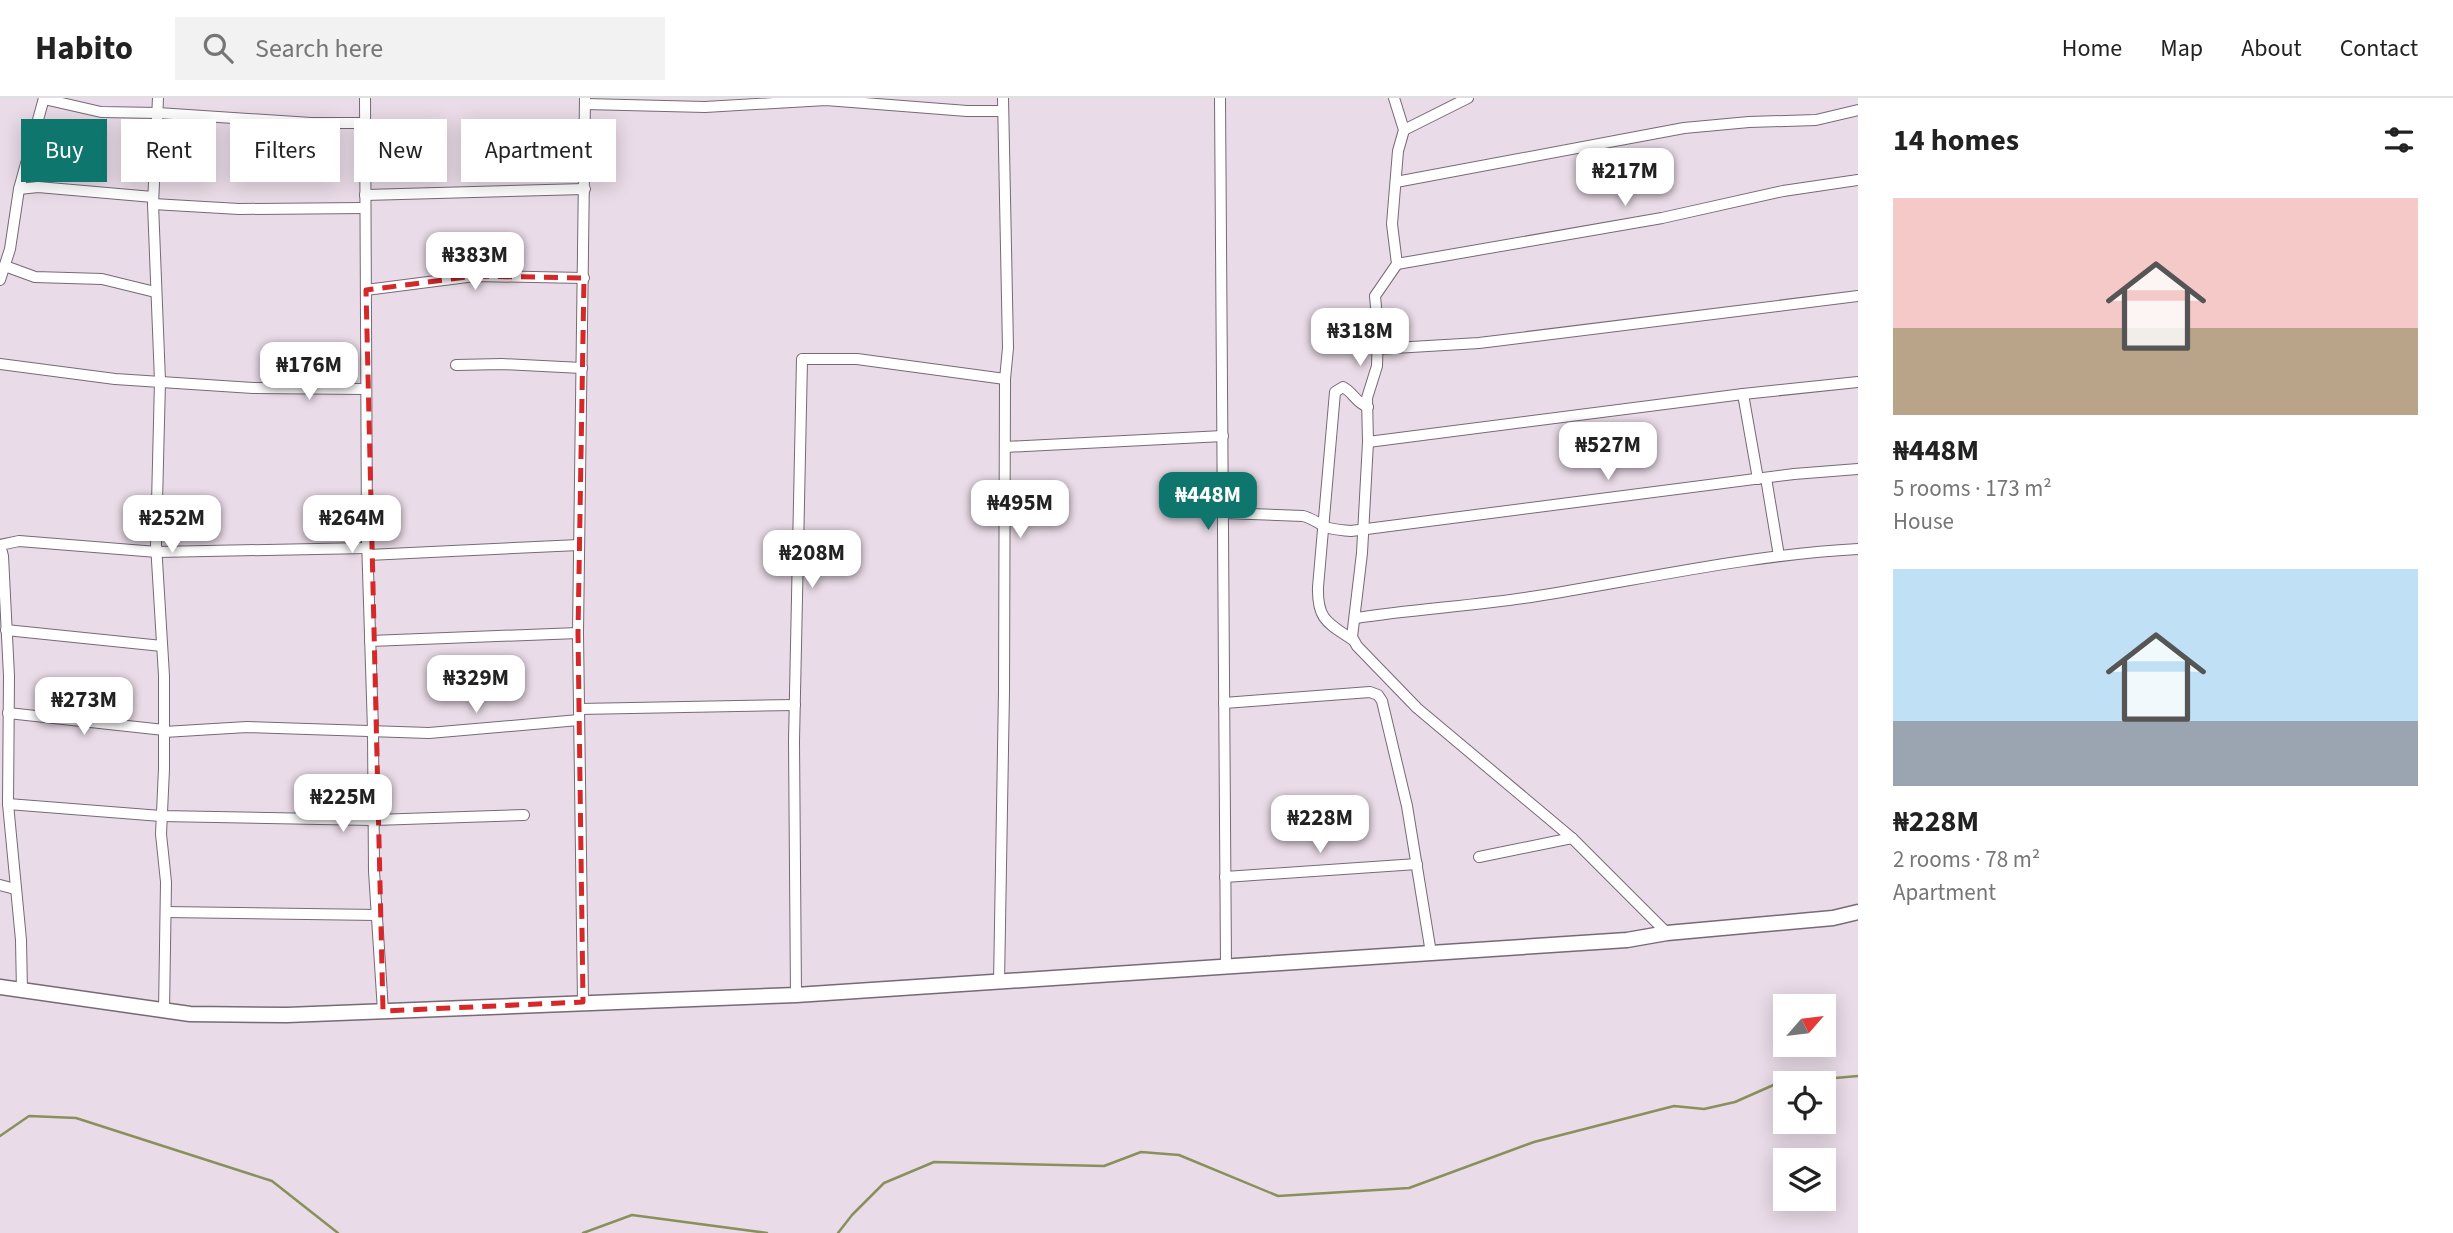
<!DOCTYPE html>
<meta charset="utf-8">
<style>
:root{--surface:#fff;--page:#f2f2f2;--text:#222;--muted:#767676;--line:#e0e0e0;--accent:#0f766e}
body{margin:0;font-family:"Source Sans 3",sans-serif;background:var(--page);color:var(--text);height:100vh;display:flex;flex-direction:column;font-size:26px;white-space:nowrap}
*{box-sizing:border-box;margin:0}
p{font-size:23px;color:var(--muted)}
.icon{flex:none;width:38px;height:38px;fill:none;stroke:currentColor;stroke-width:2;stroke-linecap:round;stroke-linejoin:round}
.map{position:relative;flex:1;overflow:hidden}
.sheet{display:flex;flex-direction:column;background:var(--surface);width:595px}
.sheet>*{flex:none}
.guide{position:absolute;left:21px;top:21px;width:665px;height:63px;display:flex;gap:14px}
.needle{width:46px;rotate:62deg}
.controls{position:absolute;left:1773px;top:896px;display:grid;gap:14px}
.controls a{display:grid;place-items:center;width:63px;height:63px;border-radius:0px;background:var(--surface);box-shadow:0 4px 18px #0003;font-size:35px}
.price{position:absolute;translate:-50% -60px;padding:0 16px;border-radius:14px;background:#fff;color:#222;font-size:23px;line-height:46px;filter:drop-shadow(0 2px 4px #0008)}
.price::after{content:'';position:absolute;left:50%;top:42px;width:21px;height:16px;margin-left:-10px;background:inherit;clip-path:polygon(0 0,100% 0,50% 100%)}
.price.selected{background:var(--accent);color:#fff}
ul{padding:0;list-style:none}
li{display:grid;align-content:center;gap:14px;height:371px;padding:0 35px}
li span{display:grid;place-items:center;height:217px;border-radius:0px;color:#555}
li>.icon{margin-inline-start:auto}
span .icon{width:126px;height:126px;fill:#fffc;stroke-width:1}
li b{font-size:30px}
h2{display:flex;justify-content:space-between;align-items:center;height:84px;padding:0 35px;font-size:30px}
.chip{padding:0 24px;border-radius:0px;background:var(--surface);box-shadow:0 4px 18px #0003;font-size:24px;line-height:63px}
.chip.selected{background:var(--accent);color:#fff}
header{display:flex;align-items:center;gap:42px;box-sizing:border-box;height:98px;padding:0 35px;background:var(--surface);border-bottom:2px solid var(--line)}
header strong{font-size:33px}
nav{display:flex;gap:38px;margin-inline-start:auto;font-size:24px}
.search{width:490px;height:63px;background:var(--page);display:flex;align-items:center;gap:18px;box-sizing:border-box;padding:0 24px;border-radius:0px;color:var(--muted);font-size:26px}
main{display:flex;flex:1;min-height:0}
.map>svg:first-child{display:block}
</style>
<header>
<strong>Habito</strong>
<div class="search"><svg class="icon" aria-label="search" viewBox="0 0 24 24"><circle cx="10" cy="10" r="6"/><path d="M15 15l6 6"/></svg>Search here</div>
<nav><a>Home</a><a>Map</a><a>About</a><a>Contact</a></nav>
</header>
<main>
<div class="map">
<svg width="1858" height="1135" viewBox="0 0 1858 1135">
<rect width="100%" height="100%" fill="#e9dbe7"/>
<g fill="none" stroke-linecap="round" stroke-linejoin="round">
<g stroke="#89905b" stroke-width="2.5">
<polyline points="0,1038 29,1018 76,1020 272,1083 338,1135"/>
<polyline points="583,1135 632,1117 767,1135"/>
<polyline points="838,1135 852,1117 884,1085 934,1064 1104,1068 1141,1054 1179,1057 1278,1098 1409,1090 1534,1044 1674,1008 1704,1011 1735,1004 1778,985 1858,978"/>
</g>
<defs>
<g id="street">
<polyline points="158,0 153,106 160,283 156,446 164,578 164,671 161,736 166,784 164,913"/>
<polyline points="365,0 367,441 373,632 374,773 383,913"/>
<polyline points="1220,0 1226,867"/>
<polyline points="1394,0 1404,32 1398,53 1392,126 1397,166 1375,198 1378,230 1377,268 1367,300 1368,344 1362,455 1352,539 1357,548 1417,610 1572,740 1667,835"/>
<polyline points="44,1 101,14 158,15 311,25 364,25"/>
<polyline points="585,6 705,9 826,2 967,13 1003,13"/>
<polyline points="1404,32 1468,0"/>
<polyline points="1396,84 1684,30 1749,24 1816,22 1858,12"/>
<polyline points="19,91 38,89 153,99"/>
<polyline points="365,97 585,91"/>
<polyline points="153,106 239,111 365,110"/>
<polyline points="1397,166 1662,120 1783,93 1858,82"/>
<polyline points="5,168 35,179 102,181 155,194"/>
<polyline points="0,182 10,151 19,91 44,0"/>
<polyline points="366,192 475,178 584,180"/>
<polyline points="1377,251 1479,245 1858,198"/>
<polyline points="0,266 115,281 253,290 366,291"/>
<polyline points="456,267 502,266 582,270"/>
<polyline points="1743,296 1758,381"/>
<polyline points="1368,344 1743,296 1858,284"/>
<polyline points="1005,349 1223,338"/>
<polyline points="1766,380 1779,458"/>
<path d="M1223,415L1303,418C1312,420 1317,425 1326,429C1334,432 1342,432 1351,433L1794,376L1858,371"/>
<polyline points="0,447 3,458 9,578 8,706 21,842 22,894"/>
<polyline points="0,447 19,443 157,454 367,450"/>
<polyline points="368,457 579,447"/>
<path d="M1356,520C1414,511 1473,508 1531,499C1640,482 1747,457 1858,451"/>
<polyline points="6,532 162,548"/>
<path d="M1353,542C1328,525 1317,522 1318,489L1335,294L1343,289C1353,294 1356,305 1368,309"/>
<polyline points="370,543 578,535"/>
<polyline points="1224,605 1370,594 1378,597 1382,603 1407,708 1431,855"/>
<polyline points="579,611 795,607"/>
<polyline points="8,615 164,632"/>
<polyline points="164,634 247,629 429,635 579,622"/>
<polyline points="8,706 161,718 374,722 524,717"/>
<polyline points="1479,759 1572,740"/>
<polyline points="1225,779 1417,766"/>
<polyline points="0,787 15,791"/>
<polyline points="166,814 377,817"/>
<polyline points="999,885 1004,593 1005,281 1008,250 1003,0"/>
<polyline points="796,897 794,643 802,261 857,261 1005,281"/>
<polyline points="583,904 578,535 585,0"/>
</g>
<polyline id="secondary" points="0,889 190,916 287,917 796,897 1627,842 1667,835 1833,820 1858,814"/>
</defs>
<use href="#street" stroke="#766a75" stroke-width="12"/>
<use href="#secondary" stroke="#766a75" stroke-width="17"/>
<use href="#street" stroke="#fff" stroke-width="10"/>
<use href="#secondary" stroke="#fff" stroke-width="14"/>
</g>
<path fill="none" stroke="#d62828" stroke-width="5" stroke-dasharray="14 9" stroke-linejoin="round" d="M475,178L584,180L578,535L583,904L383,913L366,192Z"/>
</svg>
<div class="controls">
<a><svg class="needle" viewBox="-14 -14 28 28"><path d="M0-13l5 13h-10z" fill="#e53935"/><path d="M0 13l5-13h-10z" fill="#767676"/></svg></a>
<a><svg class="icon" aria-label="locate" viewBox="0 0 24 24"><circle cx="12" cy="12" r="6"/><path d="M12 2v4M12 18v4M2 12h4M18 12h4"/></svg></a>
<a><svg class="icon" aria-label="layers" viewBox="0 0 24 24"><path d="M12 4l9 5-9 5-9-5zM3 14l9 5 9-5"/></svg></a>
</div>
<b class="price" style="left:1625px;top:110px">₦217M</b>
<b class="price" style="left:475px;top:194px">₦383M</b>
<b class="price" style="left:1360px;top:270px">₦318M</b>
<b class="price" style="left:309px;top:304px">₦176M</b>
<b class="price" style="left:1608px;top:384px">₦527M</b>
<b class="price selected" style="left:1208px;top:434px">₦448M</b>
<b class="price" style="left:1020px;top:442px">₦495M</b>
<b class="price" style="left:172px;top:457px">₦252M</b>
<b class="price" style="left:352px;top:457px">₦264M</b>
<b class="price" style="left:812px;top:492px">₦208M</b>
<b class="price" style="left:476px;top:617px">₦329M</b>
<b class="price" style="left:84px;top:639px">₦273M</b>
<b class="price" style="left:343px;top:736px">₦225M</b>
<b class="price" style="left:1320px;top:757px">₦228M</b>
<div class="guide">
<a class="chip selected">Buy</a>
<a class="chip">Rent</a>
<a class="chip">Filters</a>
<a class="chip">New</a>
<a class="chip">Apartment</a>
</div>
</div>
<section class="sheet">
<h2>14 homes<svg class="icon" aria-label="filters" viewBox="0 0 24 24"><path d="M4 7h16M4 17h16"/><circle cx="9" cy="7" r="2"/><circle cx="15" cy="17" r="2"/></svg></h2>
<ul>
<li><span style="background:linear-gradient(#f6c9c9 60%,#b9a48a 0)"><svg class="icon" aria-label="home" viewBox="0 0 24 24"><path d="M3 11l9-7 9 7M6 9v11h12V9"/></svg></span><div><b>₦448M</b><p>5 rooms · 173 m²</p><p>House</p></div></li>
<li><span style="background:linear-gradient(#bfe0f5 70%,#9aa5b1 0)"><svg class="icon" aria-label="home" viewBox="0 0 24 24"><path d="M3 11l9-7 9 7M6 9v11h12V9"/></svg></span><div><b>₦228M</b><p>2 rooms · 78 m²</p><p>Apartment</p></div></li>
</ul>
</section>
</main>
